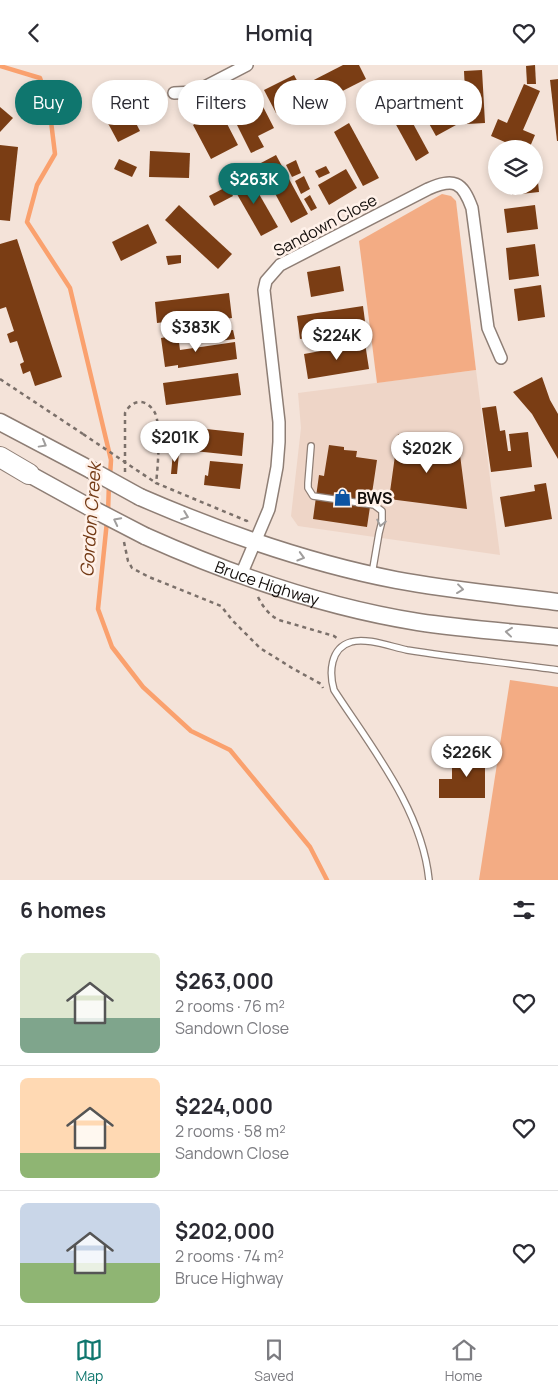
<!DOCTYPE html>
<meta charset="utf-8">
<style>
:root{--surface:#fff;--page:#f7f7f7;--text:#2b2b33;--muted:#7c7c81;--line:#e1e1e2;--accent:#0f766e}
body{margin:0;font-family:Manrope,sans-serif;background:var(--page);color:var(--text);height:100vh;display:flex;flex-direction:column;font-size:19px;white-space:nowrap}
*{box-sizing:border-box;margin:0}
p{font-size:16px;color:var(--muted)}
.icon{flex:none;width:28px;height:28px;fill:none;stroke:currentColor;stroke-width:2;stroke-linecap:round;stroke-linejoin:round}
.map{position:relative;height:815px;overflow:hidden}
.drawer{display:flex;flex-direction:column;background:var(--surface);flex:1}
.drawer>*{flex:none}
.top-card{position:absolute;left:15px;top:15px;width:529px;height:45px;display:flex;gap:10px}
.controls{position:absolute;left:488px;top:75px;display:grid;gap:10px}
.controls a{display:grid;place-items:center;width:55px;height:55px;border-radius:50%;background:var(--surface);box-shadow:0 2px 8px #0003;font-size:25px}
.price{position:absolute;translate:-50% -42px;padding:0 11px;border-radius:18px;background:#fff;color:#222;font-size:16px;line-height:32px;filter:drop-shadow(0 1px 2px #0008)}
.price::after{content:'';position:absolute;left:50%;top:30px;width:15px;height:11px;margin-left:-8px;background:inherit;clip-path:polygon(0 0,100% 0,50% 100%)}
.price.current{background:var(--accent);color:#fff}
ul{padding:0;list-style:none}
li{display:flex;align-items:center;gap:15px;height:125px;padding:0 20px}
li+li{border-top:1px solid var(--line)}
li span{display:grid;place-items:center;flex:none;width:140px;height:100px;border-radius:8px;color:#555}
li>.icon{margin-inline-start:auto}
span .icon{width:60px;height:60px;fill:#fffc;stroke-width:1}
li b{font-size:21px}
h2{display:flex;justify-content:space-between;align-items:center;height:60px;padding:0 20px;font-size:21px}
.chip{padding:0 18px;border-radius:22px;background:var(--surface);box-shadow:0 2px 8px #0003;font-size:18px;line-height:45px}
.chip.current{background:var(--accent);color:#fff}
header{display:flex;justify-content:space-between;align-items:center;height:65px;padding:0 20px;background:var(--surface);font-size:22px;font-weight:600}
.dock{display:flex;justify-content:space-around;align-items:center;height:70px;border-top:1px solid var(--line);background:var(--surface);font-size:14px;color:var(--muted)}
.dock a{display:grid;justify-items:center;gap:2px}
.dock .current{color:var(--accent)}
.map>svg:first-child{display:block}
</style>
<header><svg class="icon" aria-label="back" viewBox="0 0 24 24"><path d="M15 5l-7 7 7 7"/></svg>Homiq<svg class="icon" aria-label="heart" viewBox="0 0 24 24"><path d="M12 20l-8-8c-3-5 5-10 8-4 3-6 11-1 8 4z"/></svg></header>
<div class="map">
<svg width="558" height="815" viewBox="0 0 558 815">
<rect width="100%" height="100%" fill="#f4e3d9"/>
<polygon fill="#eed5c7" points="476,305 500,490 298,461 291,451 301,363 298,328"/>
<g fill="#f3ac84">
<polygon points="442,129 451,131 456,136 476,305 377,318 359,176"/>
<polygon points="510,615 558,622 558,815 479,815"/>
</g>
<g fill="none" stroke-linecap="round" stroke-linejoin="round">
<g stroke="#faa16e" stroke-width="4.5">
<polyline points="0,1 40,13 49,40 55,89 37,120 27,157 70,223 111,395 110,411"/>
<polyline points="108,448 109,418"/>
<polyline points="107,456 98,544 112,582 143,622 191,666 230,685 310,782 327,815"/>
</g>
</g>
<g fill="#7a3d14">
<polygon points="343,0 359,0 366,14 317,39 306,19"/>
<polygon points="535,0 536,19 527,19 526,1"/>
<polygon points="482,5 485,58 467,59 466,52 460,52 458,27 465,27 464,6"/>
<polygon points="294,10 306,32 276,48 264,25"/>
<polygon points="558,14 558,76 557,76 550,15"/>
<polygon points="524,19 540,26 523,65 535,70 529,84 521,84 491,71 498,54 507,58"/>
<polygon points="438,28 456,60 436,71 418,39"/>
<polygon points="257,30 274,63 258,71 264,82 251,88 229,44"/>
<polygon points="125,37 140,66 118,77 103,49"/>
<polygon points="403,40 429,88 416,96 389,47"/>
<polygon points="0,42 13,53 0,67"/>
<polygon points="223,51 238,80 211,94 193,60 205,53 208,58"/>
<polygon points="349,58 379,113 363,121 334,67"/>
<polygon points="0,80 18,82 10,156 0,155"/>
<polygon points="150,86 190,88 189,113 149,112"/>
<polygon points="276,90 308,149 291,158 259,99"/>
<polygon points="119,94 137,102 132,112 114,104"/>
<polygon points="296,95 301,108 292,112 286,100"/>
<polygon points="534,96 536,96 539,127 512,130 512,121 534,121"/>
<polygon points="326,101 330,108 319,113 315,106"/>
<polygon points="346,104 357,123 329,140 318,120"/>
<polygon points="247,108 278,162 261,171 230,117"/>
<polygon points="304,111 310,124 301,129 295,116"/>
<polygon points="228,121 233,131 214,141 209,131"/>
<polygon points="310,130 317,143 311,146 304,134"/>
<polygon points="179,140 232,189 218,204 165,155"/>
<polygon points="535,140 538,164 507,168 504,144"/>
<polygon points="148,159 157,178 121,196 112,177"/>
<polygon points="17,174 62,312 35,321 30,306 23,309 20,299 24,297 17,276 10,278 7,269 14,266 6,242 0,244 0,179"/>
<polygon points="535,179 539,211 509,215 506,183"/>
<polygon points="181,190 181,198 168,200 166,191"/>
<polygon points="340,201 344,226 311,232 307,207"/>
<polygon points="541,220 545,252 518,256 514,224"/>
<polygon points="229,228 232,253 217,255 217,250 157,258 155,237"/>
<polygon points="363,241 366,264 300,274 297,251"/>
<polygon points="233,265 235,274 194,279 193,270"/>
<polygon points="178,270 180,285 235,277 237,294 178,303 178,300 165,302 161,273"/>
<polygon points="365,278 369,304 308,314 304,289"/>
<polygon points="238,308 241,330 166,340 163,318"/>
<polygon points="542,312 550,335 558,349 558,394 532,349 513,327"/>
<polygon points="496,341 500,366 505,365 508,386 511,386 509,369 528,367 532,402 491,407 482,343"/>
<polygon points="178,361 244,368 242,391 175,384"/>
<polygon points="398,369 442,375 440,388 460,390 467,444 389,434"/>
<polygon points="329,380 344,382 344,385 357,386 356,392 377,395 367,462 313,454 319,410 324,411"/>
<polygon points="173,387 179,388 177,409 171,409"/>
<polygon points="210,396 243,399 240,424 204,420 205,410 208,411"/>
<polygon points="546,418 552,454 505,462 500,432 535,426 534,420"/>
<polygon points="474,688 495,688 495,699 485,699 485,733 439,733 439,714 452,714 452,693 474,693"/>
</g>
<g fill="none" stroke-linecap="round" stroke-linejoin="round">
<defs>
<g id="service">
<polyline points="311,381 308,418 308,423 313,431 374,440 382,446 382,456 379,468 372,509"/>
<path d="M429,815C422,744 371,682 334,625C329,608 330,583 351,577C366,572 392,582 407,585C457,593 508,598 558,605"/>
</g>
<g id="minor">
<polyline points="174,28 195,27 247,0"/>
<path d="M241,510L269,444L277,402L279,377V357L264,225L266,216L280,200L428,124C454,113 462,116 472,143L488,263L501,293"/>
</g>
<g id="primary">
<polyline points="0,357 91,405"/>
<polyline points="29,409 89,442"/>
<path d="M140,432C223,468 308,498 396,515C449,525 504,530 558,537"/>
<path id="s1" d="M145,471C232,510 324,542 418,557C464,564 511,567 558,572"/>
</g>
<polyline id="motorway" points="0,392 29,409"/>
</defs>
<use href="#service" stroke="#8e7e75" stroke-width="8"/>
<use href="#minor" stroke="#8e7e75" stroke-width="14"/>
<use href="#primary" stroke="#8e7e75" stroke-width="19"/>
<use href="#motorway" stroke="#8e7e75" stroke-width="22"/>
<g stroke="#7b706a" stroke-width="2.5" stroke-dasharray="4 4" stroke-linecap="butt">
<polyline points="0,314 83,369"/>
<path d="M125,407V348C128,342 133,337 140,337C146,337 152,342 155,348C161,360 158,403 156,418L247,456L248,459"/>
<polyline points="124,477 128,496 132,503 149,512 221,541 233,556 260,583 292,603 321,619 323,623"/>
<path d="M258,532C263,542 269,550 279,555L334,571L338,574"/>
</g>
<use href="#service" stroke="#fff" stroke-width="5.5"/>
<use href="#minor" stroke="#fff" stroke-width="11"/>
<use href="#primary" stroke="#fff" stroke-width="16"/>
<use href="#motorway" stroke="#fff" stroke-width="20"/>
<defs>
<g id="primary-bridge">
<polyline points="91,405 140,432"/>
<polyline points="89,442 145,471"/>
</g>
</defs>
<use href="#primary-bridge" stroke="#8e7e75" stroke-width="19" stroke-linecap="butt"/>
<polyline stroke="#7b706a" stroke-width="2.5" stroke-dasharray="4 4" stroke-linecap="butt" points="83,369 156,418"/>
<use href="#primary-bridge" stroke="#fff" stroke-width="16"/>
</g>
<defs><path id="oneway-chevron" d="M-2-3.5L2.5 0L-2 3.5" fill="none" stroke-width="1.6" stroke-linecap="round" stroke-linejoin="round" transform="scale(1.25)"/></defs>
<g stroke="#a09e9d">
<use href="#oneway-chevron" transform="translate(43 379) rotate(29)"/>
<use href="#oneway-chevron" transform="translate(185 451) rotate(21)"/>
<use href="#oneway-chevron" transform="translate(117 456) rotate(-153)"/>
<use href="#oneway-chevron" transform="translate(381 458) rotate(102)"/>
<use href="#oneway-chevron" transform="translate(301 492) rotate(16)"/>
<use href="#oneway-chevron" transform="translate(460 524) rotate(7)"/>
<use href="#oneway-chevron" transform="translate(509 567) rotate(-174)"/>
</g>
<defs>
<symbol id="shop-bare" viewBox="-9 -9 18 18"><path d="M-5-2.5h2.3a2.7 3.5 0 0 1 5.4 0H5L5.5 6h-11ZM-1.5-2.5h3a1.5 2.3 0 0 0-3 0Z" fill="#0d54a3" stroke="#fff1e9" stroke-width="2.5" paint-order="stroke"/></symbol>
</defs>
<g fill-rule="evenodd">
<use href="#shop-bare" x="330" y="420" width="25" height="25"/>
</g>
<g text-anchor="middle" stroke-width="5" stroke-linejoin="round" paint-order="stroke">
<g font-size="16" fill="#120d0a" stroke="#fff1e9">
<text transform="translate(325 160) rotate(-28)" y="6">Sandown Close</text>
<text dy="6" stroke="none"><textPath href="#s1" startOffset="131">Bruce Highway</textPath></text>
</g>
<g font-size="16" font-weight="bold" fill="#120d0a" stroke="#fff1e9" text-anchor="start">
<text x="357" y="439">BWS</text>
</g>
<g font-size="18" font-style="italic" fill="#733a15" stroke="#fff1e9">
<text transform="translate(91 455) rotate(-86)" y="6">Gordon Creek</text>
</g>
</g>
</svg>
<div class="controls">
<a><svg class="icon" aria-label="layers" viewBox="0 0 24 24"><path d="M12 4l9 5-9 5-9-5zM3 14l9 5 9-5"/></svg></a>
</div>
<b class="price current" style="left:254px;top:140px">$263K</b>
<b class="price" style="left:196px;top:288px">$383K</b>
<b class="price" style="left:337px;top:296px">$224K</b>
<b class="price" style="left:175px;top:398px">$201K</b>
<b class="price" style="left:427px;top:409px">$202K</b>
<b class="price" style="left:467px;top:713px">$226K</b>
<div class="top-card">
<a class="chip current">Buy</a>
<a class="chip">Rent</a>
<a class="chip">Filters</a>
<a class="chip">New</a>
<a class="chip">Apartment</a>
</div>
</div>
<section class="drawer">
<h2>6 homes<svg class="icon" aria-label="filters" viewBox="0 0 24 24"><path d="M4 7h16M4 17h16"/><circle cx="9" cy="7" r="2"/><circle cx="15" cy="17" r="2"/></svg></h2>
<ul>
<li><span style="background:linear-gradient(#dfe7d0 65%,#7fa58c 0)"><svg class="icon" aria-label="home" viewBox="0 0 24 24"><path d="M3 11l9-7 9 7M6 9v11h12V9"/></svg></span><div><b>$263,000</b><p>2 rooms · 76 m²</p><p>Sandown Close</p></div><svg class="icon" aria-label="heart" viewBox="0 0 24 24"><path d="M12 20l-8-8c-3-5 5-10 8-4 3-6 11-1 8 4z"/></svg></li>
<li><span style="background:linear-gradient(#ffd9b3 75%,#8fb573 0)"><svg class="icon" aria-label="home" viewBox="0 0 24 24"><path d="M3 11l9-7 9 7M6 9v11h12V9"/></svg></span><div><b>$224,000</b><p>2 rooms · 58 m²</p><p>Sandown Close</p></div><svg class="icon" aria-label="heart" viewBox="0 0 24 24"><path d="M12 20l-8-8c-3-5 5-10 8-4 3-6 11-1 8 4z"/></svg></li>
<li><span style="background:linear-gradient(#c9d6e8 60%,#8fb573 0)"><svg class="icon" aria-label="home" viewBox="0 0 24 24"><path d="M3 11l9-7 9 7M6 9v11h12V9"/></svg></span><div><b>$202,000</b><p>2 rooms · 74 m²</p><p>Bruce Highway</p></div><svg class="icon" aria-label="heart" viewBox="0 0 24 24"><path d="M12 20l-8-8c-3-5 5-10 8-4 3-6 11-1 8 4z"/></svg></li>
</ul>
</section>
<nav class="dock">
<a class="current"><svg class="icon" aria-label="map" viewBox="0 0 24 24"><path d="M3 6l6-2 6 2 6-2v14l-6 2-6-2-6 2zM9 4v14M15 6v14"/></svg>Map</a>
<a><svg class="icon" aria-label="saved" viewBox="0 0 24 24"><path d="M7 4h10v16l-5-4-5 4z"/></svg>Saved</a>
<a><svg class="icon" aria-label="home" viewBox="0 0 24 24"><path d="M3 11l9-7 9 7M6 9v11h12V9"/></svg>Home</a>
</nav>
